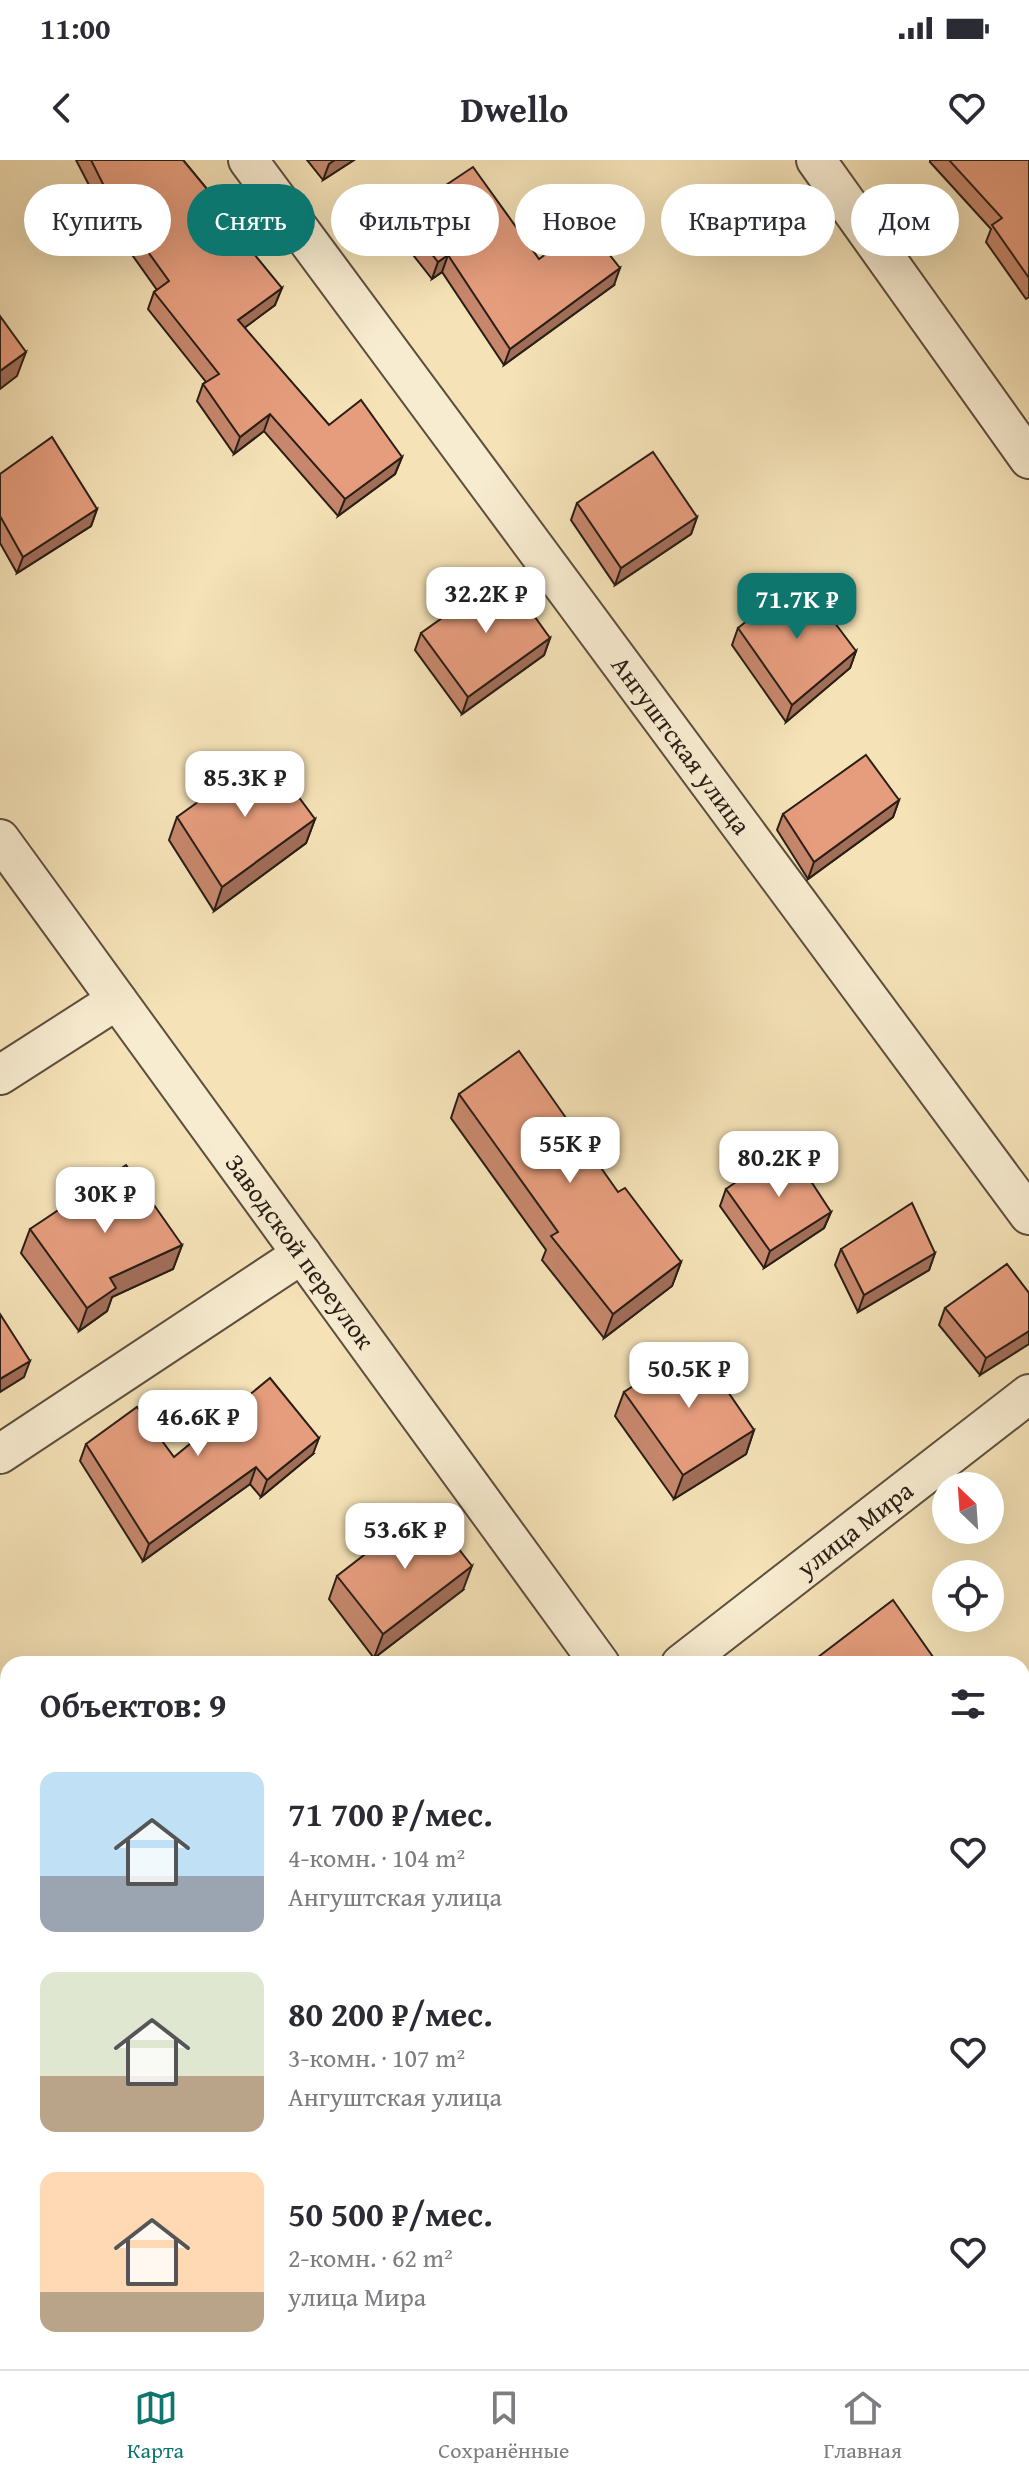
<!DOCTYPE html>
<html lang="ru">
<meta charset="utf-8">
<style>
:root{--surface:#fff;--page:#f2f2f3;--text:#2b2b33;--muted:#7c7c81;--line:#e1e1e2;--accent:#0f766e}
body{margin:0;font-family:"Gentium Book Plus",serif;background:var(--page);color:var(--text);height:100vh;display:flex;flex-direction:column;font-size:30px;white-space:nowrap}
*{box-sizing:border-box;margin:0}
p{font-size:26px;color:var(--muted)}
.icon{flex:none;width:44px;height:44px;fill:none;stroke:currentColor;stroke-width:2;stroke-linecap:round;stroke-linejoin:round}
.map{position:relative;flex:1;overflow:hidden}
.sheet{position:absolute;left:0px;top:1496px;width:1030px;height:714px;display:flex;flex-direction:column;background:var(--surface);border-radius:24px 24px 0 0;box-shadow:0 8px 32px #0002}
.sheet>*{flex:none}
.hud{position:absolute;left:24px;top:24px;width:982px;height:72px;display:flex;gap:16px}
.needle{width:52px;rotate:335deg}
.buttons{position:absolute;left:932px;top:1312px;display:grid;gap:16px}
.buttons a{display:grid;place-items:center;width:72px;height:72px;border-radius:50%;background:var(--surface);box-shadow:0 8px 32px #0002;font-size:40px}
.price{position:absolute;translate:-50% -68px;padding:0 18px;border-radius:16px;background:#fff;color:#222;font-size:26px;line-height:52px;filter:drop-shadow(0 2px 4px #0008)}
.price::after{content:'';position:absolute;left:50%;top:48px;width:24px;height:18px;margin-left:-12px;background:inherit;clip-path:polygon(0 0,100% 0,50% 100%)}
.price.current{background:var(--accent);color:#fff}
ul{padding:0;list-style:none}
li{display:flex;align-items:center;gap:24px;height:200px;padding:0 40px}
li span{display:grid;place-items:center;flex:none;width:224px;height:160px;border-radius:16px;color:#555}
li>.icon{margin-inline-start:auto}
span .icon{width:96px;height:96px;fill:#fffc;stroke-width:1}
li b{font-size:34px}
h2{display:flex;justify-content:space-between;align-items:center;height:96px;padding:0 40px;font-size:34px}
.tag{padding:0 28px;border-radius:36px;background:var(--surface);box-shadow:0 8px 32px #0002;font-size:28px;line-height:72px}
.tag.current{background:var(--accent);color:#fff}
.status{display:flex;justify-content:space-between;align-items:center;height:56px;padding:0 40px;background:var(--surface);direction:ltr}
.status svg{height:22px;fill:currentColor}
header{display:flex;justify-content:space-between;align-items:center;height:104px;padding:0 40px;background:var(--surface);font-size:36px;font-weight:700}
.tab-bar{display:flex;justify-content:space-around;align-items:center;height:112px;border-top:2px solid var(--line);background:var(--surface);font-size:22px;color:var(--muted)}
.tab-bar a{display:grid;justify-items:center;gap:4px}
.tab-bar .current{color:var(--accent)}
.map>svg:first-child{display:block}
</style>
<div class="status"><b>11:00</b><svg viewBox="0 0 49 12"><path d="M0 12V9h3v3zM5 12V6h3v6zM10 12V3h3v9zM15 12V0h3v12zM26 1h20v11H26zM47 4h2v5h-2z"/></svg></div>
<header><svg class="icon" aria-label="back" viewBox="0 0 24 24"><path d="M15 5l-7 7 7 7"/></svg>Dwello<svg class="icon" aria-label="heart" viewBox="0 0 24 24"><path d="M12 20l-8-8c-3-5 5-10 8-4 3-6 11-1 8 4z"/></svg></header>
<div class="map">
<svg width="1029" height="2209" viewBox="0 0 1029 2209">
<rect width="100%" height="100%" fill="#f5e2b7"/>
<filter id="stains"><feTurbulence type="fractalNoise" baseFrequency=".0025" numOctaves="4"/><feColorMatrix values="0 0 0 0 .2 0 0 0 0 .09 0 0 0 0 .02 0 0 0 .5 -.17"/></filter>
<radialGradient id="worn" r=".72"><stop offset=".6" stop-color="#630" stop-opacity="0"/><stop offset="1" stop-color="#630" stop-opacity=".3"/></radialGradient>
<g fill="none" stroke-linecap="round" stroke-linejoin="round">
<defs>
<g id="street">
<path id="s1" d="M248,0L1029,1055"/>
<polyline points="816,0 1029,299"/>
<path id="s2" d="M0,679L600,1504"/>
<polyline points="0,915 117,840"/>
<polyline points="0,1294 302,1094"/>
<path id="s3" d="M681,1504L1029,1234"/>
<polyline points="1022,2070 1029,2079"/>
<polyline points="0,2078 8,2072"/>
<polyline points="995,2209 1005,2202"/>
</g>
</defs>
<use href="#street" stroke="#5c4f3e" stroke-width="42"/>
<use href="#street" stroke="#f8ecd0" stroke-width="38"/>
</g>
<g fill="#c6876c" stroke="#291e15" stroke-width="2">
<polygon points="76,0 183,0 226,52 224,57 275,145 244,168 329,265 402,297 395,314 338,356 264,271 234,294 197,241 203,224 206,222 148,149 154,132 157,130 106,58"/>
<polygon points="307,0 354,0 323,20"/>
<polygon points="930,0 1029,0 1029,137 1026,139 986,82 991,69 930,2"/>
<polygon points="401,55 539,99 614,125 504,205 442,112 432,119 395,72"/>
<polygon points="0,314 97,349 91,366 17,413 0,383"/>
<polygon points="577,343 697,357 691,374 615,425 571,360"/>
<polygon points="738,468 856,491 850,508 786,562 732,485"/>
<polygon points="421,473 550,478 544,495 462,554 415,490"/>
<polygon points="899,640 893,657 808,719 777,670 783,654"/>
<polygon points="177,657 315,659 306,683 214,751 169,680"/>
<polygon points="459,934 618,1032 681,1102 672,1126 604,1178 542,1100 546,1090 451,958"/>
<polygon points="726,1029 831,1052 824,1068 764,1108 720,1046"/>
<polygon points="30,1069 182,1085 173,1109 112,1137 107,1151 79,1171 21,1093"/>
<polygon points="841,1089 935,1093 929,1110 858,1152 835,1105"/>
<polygon points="1029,1133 980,1215 939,1165 945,1148"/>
<polygon points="624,1232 754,1270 746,1294 674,1339 615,1256"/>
<polygon points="86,1284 174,1297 313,1294 261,1337 250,1324 143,1401 80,1301"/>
<polygon points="337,1416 463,1430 374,1498 329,1439"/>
<polygon points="8,1832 8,1917 0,1905 0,1838"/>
<polygon points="8,2157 8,2202 106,2202 103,2209 6,2209 0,2200 0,2162"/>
</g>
<g fill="#a16e58" stroke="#291e15" stroke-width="2">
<polygon points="335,0 354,0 323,20 329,4"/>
<polygon points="448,95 442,112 432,119 438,102"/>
<polygon points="620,108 614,125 504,205 510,189"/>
<polygon points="282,128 275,145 232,177 238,160"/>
<polygon points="26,192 17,216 0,229 0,211"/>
<polygon points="270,254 264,271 234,294 240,277"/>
<polygon points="402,297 395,314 338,356 345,339"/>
<polygon points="97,349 91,366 17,413 23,397"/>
<polygon points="697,357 691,374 615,425 621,408"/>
<polygon points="550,478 544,495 462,554 468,537"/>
<polygon points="856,491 850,508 786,562 792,545"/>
<polygon points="899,640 893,657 808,719 814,702"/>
<polygon points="315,659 306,683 214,751 222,727"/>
<polygon points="831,1052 824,1068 764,1108 770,1091"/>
<polygon points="182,1085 173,1109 112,1137 107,1151 79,1171 87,1148 110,1118"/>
<polygon points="935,1093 929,1110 858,1152 864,1135"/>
<polygon points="681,1102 672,1126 604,1178 613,1154"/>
<polygon points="1029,1171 1029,1184 980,1215 986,1198"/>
<polygon points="30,1201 24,1217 0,1232 0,1219"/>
<polygon points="754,1270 746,1294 674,1339 683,1315"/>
<polygon points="319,1278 313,1294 261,1337 267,1320"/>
<polygon points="256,1307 250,1324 143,1401 149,1384"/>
<polygon points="472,1406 463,1430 374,1498 383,1474"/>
<polygon points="106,2202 103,2209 93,2209"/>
<polygon points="892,2202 913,2202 904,2209 883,2209"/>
</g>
<g fill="#e69d7d" stroke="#291e15" stroke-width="2">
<polygon points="91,0 183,0 226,52 222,55 282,128 238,160 329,265 361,240 402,297 345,339 270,254 240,277 203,224 219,214 154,132 169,121 112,42"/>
<polygon points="949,0 1029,0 1029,118 992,65 1002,58"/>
<polygon points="473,7 539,99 586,65 620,108 510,189 448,95 438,102 401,55"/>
<polygon points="0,156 26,192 0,211"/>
<polygon points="52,277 97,349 23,397 0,356 0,314"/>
<polygon points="653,292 697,357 621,408 577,343"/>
<polygon points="504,414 550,478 468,537 421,473"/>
<polygon points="801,418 856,491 792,545 738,468"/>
<polygon points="266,593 315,659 222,727 177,657"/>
<polygon points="866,595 899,640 814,702 783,654"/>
<polygon points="519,891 618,1032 625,1028 681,1102 613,1154 551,1076 558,1072 459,934"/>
<polygon points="788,986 831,1052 770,1091 726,1029"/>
<polygon points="126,1005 182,1085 110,1118 116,1128 87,1148 30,1069"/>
<polygon points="912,1043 935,1093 864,1135 841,1089"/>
<polygon points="1007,1104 1029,1133 1029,1171 986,1198 945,1148"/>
<polygon points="0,1154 30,1201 0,1219"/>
<polygon points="696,1185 754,1270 683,1315 624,1232"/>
<polygon points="270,1218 319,1278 267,1320 256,1307 149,1384 86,1284 137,1247 174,1297"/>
<polygon points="426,1347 472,1406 383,1474 337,1416"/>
<polygon points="893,1440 938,1504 809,1504"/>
<polygon points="8,1832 8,1891 0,1879 0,1838"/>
<polygon points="8,2157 8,2186 0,2172 0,2162"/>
<polygon points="17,2202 105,2202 93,2209 21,2209"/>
<polygon points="656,2202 717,2202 722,2209 646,2209"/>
<polygon points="752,2202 892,2202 883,2209 741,2209"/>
</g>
<g text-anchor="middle" stroke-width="6" stroke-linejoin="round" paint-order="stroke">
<g font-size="26" fill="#291e15" stroke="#f8ecd0">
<text dy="9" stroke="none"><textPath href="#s1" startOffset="728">Ангуштская улица</textPath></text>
<text dy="9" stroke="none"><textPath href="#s2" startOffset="510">Заводской переулок</textPath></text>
<text dy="9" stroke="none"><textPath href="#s3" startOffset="220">улица Мира</textPath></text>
</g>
</g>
<rect width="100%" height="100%" filter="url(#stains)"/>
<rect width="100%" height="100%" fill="url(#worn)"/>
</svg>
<div class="buttons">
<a><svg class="needle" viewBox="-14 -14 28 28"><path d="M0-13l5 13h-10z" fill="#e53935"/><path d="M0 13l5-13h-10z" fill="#7c7c81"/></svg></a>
<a><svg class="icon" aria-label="locate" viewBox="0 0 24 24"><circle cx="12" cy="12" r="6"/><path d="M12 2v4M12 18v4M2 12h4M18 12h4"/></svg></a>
</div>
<b class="price" style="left:486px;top:475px">32.2K ₽</b>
<b class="price current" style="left:797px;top:481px">71.7K ₽</b>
<b class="price" style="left:245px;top:659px">85.3K ₽</b>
<b class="price" style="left:570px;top:1025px">55K ₽</b>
<b class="price" style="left:779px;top:1039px">80.2K ₽</b>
<b class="price" style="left:105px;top:1075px">30K ₽</b>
<b class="price" style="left:689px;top:1250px">50.5K ₽</b>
<b class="price" style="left:198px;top:1298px">46.6K ₽</b>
<b class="price" style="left:405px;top:1411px">53.6K ₽</b>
<div class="hud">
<a class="tag">Купить</a>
<a class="tag current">Снять</a>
<a class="tag">Фильтры</a>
<a class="tag">Новое</a>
<a class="tag">Квартира</a>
<a class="tag">Дом</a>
</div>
<section class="sheet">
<h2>Объектов: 9<svg class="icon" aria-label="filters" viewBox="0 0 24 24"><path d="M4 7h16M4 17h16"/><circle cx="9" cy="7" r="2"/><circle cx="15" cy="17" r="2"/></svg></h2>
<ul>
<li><span style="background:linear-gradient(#bfe0f5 65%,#9aa5b1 0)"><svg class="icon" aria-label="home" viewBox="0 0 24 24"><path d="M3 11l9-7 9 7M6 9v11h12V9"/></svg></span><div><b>71 700 ₽/мес.</b><p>4-комн. · 104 m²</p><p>Ангуштская улица</p></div><svg class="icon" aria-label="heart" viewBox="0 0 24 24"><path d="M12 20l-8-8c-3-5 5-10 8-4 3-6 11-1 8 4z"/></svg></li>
<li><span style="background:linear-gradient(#dfe7d0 65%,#b9a48a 0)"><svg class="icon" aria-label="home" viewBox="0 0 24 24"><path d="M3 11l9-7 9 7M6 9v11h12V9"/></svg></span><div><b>80 200 ₽/мес.</b><p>3-комн. · 107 m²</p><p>Ангуштская улица</p></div><svg class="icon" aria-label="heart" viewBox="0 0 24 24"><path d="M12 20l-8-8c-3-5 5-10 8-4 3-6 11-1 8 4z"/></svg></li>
<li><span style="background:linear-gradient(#ffd9b3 75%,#b9a48a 0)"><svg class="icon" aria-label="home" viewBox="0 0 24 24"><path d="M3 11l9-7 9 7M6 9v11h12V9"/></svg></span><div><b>50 500 ₽/мес.</b><p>2-комн. · 62 m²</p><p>улица Мира</p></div><svg class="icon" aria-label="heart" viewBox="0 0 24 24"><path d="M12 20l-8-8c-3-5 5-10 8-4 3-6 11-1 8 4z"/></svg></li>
</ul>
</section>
</div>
<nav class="tab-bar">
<a class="current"><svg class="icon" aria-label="map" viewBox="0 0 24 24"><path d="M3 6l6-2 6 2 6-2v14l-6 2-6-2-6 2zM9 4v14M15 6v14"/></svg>Карта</a>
<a><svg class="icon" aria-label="saved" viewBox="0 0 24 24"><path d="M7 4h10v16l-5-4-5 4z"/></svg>Сохранённые</a>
<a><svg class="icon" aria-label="home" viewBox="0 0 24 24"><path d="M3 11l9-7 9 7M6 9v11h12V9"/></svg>Главная</a>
</nav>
